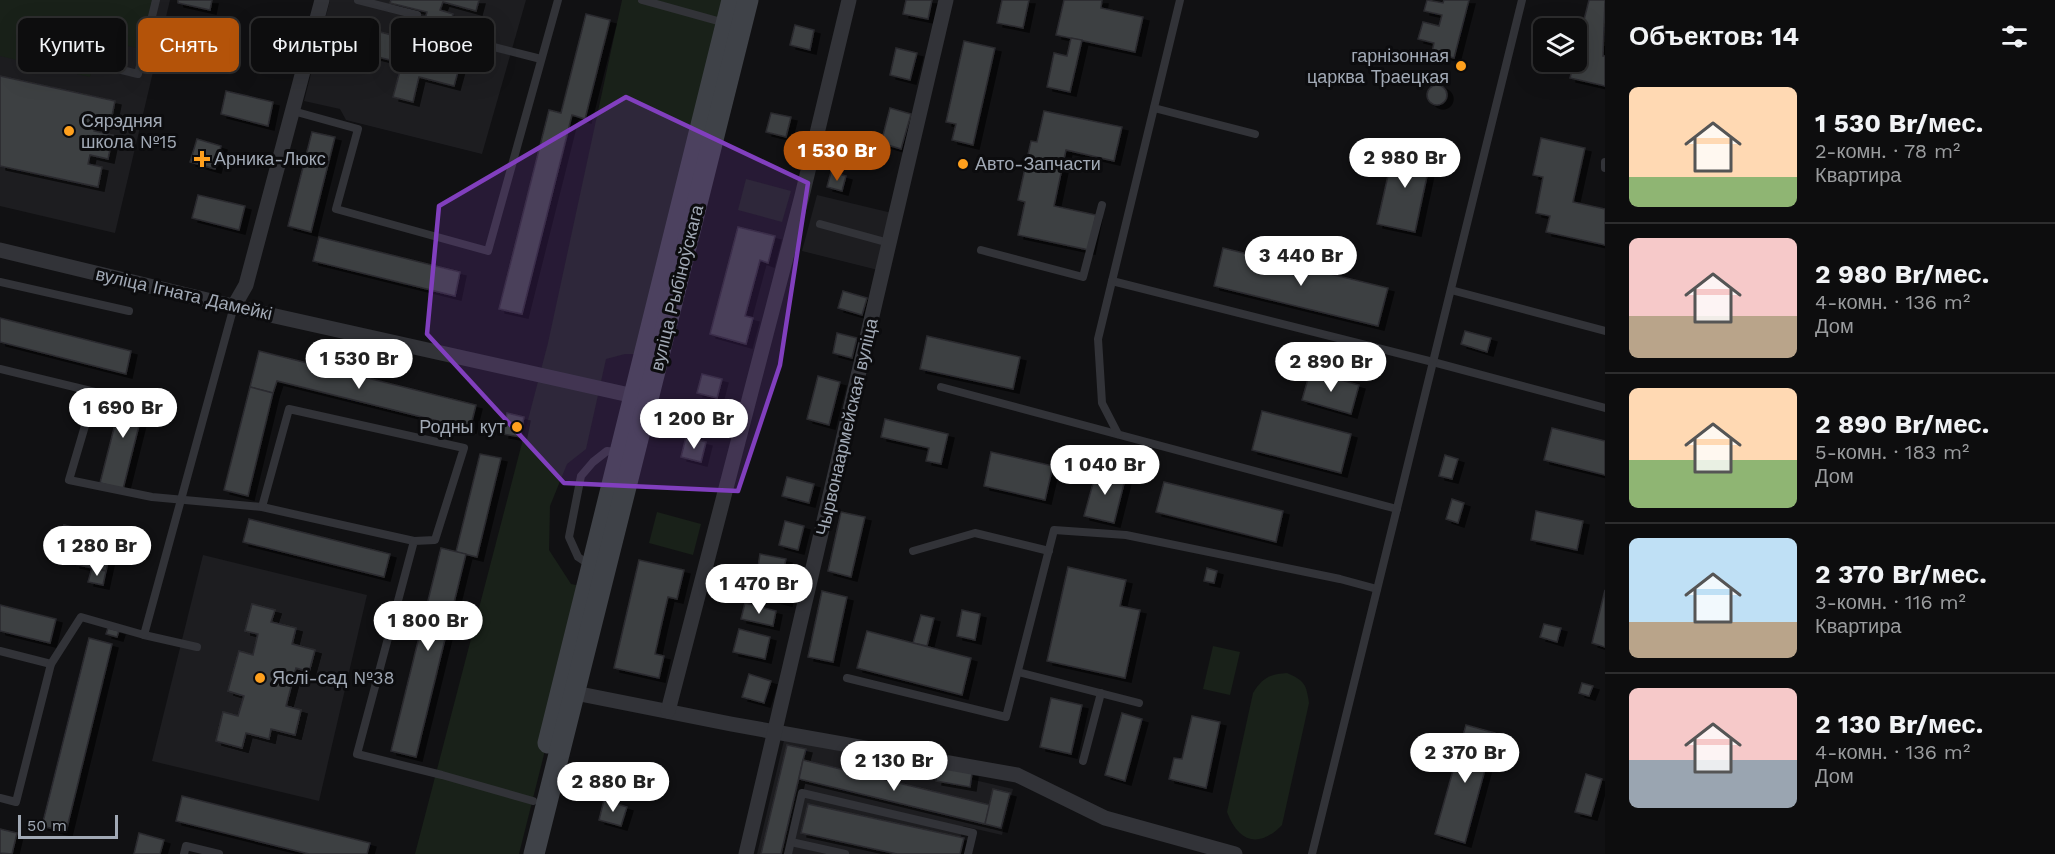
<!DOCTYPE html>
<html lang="ru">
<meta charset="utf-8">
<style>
:root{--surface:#0d0d0e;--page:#161617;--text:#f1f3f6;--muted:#9a9c9e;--line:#2d2d2e;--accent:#b45309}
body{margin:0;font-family:"Work Sans",sans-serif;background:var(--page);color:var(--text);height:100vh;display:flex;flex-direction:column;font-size:22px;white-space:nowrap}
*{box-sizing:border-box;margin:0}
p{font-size:20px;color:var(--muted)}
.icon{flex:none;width:33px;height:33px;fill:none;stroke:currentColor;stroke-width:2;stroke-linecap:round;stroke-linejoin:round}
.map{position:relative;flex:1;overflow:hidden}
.drawer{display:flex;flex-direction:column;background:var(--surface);width:450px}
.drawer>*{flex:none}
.banner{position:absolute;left:18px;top:18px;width:570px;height:54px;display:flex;gap:12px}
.controls{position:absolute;left:1533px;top:18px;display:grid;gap:12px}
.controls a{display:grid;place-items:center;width:54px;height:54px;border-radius:9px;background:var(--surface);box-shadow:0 6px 24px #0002,0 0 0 2px var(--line);font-size:30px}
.scale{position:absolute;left:18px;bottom:15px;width:100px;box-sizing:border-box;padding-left:6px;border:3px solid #a1a9b5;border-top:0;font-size:16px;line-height:21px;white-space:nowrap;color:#a1a9b5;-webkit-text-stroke:4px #0c0c0e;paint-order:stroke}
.price{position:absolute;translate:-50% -51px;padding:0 14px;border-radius:21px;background:#fff;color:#222;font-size:20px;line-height:39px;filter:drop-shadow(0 2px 3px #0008)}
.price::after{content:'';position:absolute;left:50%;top:36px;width:18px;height:14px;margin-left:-9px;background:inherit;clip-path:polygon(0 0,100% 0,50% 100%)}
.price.active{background:var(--accent);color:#fff}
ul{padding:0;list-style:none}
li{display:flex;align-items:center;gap:18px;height:150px;padding:0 24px}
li+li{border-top:2px solid var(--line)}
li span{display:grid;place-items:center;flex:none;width:168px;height:120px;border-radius:9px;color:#555}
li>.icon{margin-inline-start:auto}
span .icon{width:72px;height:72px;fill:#fffc;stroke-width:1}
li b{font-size:26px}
h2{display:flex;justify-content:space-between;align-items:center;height:72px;padding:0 24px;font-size:26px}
.pill{padding:0 21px;border-radius:9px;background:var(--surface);box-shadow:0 6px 24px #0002,0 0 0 2px var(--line);font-size:21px;line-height:54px}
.pill.active{background:var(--accent);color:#fff}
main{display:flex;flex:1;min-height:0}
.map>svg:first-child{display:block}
</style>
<main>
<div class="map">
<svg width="1605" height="854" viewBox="0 0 1605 854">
<defs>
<filter id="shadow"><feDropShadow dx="6" dy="4" stdDeviation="0" flood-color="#0009"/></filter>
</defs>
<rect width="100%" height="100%" fill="#111113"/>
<g fill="#1d1d20">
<polygon points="0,0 170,0 115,233 0,206"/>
<polygon points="330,0 526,0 482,154 346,120 340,109 304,101"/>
<polygon points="817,195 892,213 878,270 802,251"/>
<polygon points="203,555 367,595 319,801 152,761"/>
<polygon points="785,736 1013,789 1002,835 963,826 957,854 757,854"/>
</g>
<g fill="#192119">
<polygon points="0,0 152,0 141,49 99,39 90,77 0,56"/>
<polygon points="622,0 729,0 644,354 625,354 606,359 586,449 567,464 550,506 549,550 571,584 586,587 519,854 415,854 548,343"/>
<polygon points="746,179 791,191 782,222 738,210"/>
<polygon points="657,512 701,524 693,555 649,543"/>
<polygon points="1213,646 1240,652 1230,695 1203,689"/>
<path d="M1287,673C1305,681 1306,684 1309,703L1282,825C1259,849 1238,842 1227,812L1253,693C1262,678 1270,674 1287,673Z"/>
</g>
<g fill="#3d3f43" stroke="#2b2b2f" stroke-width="1.5" fill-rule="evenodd" filter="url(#shadow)">
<polygon points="178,0 212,0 210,10 178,3"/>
<polygon points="391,0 479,0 476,11 443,2 440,10 453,14 444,49 430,45 426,60 459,68 454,86 419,77 413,102 393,97 402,63 374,56 380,32 419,42 427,12 390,3"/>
<polygon points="906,0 932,0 928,19 903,14"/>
<polygon points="1002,0 1029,0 1023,28 997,23"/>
<polygon points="1064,0 1102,0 1101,8 1143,17 1135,52 1056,35"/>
<polygon points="1427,0 1443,3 1444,0 1469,0 1454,58 1432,52 1434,43 1418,39 1423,22 1439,26 1442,15 1424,11"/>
<polygon points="1589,0 1605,0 1603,56 1605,56 1605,86 1570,78 1574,62 1576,62 1576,52"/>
<polygon points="586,14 610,20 585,119 572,115 522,314 499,309 549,110 561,113"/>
<polygon points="795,25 814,30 810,50 790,45"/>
<polygon points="1071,38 1082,40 1070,92 1047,87 1054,53 1067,56"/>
<polygon points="964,41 995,48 973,145 952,140 956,124 946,122"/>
<polygon points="896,48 917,53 910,80 890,75"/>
<polygon points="0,76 115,101 111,121 97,118 94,131 113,135 108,159 90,155 88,164 102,167 98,187 0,166"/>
<circle cx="1437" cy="95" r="10"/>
<polygon points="226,91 273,102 268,126 221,114"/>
<polygon points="890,108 911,114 901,149 881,143"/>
<polygon points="1044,111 1122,127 1114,161 1066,150 1054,206 1096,215 1089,250 1018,235 1025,202 1018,200 1031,141 1037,142"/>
<polygon points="771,113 791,117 786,137 766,132"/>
<polygon points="312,132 335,137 311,232 288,226"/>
<polygon points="1541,138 1585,148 1573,202 1605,209 1605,245 1546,232 1550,216 1536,213 1543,177 1533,175"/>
<polygon points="197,139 221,146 215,169 190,162"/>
<polygon points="1395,145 1432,153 1415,232 1377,224"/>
<polygon points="831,172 846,176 842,191 827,187"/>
<polygon points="198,195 245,206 239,230 192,218"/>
<polygon points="738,227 775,236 768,263 760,260 745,316 753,318 746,344 710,334"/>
<polygon points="319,237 460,272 455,296 313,261"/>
<polygon points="1223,248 1388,288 1378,326 1214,286"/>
<polygon points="843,291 867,298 862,315 838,308"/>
<polygon points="0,318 131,351 126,374 0,342"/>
<polygon points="1465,331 1491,338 1487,352 1461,344"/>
<polygon points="837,333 857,338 852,358 833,353"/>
<polygon points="927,336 1020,357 1013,389 920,369"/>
<polygon points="259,351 476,405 470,429 277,381 273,393 250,387"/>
<polygon points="1310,372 1359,385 1351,414 1302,400"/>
<polygon points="702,374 722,379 717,398 697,393"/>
<polygon points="818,376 840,382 829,425 807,419"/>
<polygon points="250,387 273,393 248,496 224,490"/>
<polygon points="124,389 147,394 123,489 100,483"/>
<polygon points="1262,411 1351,434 1341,473 1252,450"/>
<polygon points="507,413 524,417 520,437 503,434"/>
<polygon points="885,419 948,434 941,464 926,461 929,448 881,437"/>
<polygon points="1552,428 1605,441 1605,475 1544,460"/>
<polygon points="686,437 706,442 701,462 681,457"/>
<polygon points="991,452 1053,466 1045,500 984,486"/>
<polygon points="480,454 501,458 477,557 456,552"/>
<polygon points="1445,455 1458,459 1452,479 1439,476"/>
<polygon points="1097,469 1126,476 1114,523 1084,516"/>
<polygon points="787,477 814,484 809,503 782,496"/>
<polygon points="1164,482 1283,511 1276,542 1156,512"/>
<polygon points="1452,499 1464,503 1458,523 1446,519"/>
<polygon points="1536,511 1583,521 1577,550 1531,540"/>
<polygon points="841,512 865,517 851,577 828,571"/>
<polygon points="249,519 390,554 384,577 243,542"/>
<polygon points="785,521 804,526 798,550 779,545"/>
<polygon points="64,525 114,536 106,571 74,564 79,545 60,541"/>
<polygon points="441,548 466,554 416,757 391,751"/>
<polygon points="760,554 786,559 783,572 758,567"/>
<polygon points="639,560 684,570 677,599 668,597 661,627 655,654 664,656 659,678 614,668"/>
<polygon points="1068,567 1126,580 1120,606 1140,610 1125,678 1047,661"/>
<polygon points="92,568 106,571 103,585 88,582"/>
<polygon points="1207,568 1217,571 1214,583 1204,581"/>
<polygon points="761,579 790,587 786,602 757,595"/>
<polygon points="1605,590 1605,647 1592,643"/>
<polygon points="822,591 847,597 833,662 808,657"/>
<polygon points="745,603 776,611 773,626 741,619"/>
<path d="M252,604L275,610L271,622L296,628L292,644L315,650L309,672L296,668L286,706L301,710L295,735L271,729L269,739L246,733L242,748L216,741L223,712L238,716L244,696L228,691L239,651L253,655L258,634L245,631ZM265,645L285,651L280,667L260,662Z"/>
<polygon points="252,604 275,610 271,622 296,628 292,644 315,650 309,672 296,668 286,706 301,710 295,735 271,729 269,739 246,733 242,748 216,741 223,712 238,716 244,696 228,691 239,651 253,655 258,634 245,631"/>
<polygon points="0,605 56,619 50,643 0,631"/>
<polygon points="962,610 980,614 975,640 957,636"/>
<polygon points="921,615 934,618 927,646 913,643"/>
<polygon points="1544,624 1561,628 1557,642 1540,637"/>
<polygon points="108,628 119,631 117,637 106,634"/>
<polygon points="739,629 770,637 765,659 733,652"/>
<polygon points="867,631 971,658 962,695 857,668"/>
<polygon points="89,638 112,644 66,832 42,826"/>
<polygon points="749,674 771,681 764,703 742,697"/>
<polygon points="1582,683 1593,686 1589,696 1579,693"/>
<polygon points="1051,698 1082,705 1071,754 1040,747"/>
<polygon points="1122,713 1142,719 1125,781 1105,775"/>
<polygon points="1192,716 1220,722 1206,788 1169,779 1174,758 1182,759"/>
<polygon points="1466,725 1495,733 1465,843 1435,834"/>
<polygon points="787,745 806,749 803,760 781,854 761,854"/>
<polygon points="803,760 990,805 985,824 799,779"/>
<polygon points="938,767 972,773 970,787 936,781"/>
<polygon points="1586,774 1602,779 1591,816 1575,812"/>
<polygon points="993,789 1010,793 1001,828 985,824"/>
<polygon points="182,796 370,843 367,854 309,854 176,821"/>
<polygon points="604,800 627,807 621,826 599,820"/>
<polygon points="808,804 964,838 960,854 897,854 801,833"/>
<polygon points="0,829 17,833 12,854 0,853"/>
<polygon points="139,833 164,840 160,854 134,854"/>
</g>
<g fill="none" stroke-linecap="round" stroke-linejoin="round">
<g stroke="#323338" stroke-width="8">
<polyline points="358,0 417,15"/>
<polyline points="642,0 725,23"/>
<polyline points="478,43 541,59"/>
<polyline points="97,64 138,74 156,0"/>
<polyline points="1154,108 1255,134"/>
<polyline points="293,111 358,129 336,209 488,251 558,0"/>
<polyline points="1605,162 1605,168"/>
<polyline points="820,224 889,243"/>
<polyline points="981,250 1083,277 1102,205"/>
<polyline points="1112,281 1433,362 1605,408"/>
<polyline points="0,282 129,311"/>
<polyline points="1451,290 1605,331"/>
<polyline points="0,369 95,392 69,480 152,497 262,507 414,541"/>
<polyline points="941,387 1397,509"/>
<polyline points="1118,434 1102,403 1098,339 1180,0"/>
<polyline points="262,507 289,409 464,448 435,540 414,541 357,754 442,775 533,801"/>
<polyline points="913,551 975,533 1049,551"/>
<polyline points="590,565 578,557 569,537 581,476 593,462 607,451 618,452"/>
<polyline points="144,635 197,647"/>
<polyline points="0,651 51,664"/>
<polyline points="1018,672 1139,703"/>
<polyline points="847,678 1006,717 1054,530 1126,535 1340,579 1377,589"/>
<polyline points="1083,761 1101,693"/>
<polyline points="0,798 16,802 51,664 81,617 144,635 234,306"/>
<polyline points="791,842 845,854"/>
<polyline points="184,854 186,846 219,854"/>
<polyline points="788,854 802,793 973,833 968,854"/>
<polyline points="1312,854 1522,0"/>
</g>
<g stroke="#323338" stroke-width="15">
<polyline points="0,250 253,311 643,398"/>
<polyline points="234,306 246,285 322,0"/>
<polyline points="575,693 731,724 1017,775 1105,818 1235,854"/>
<polyline points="668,711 802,196 849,0"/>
<polyline points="746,854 946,0"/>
</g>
<g stroke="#3f4248" stroke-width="21">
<polyline points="548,743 732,0"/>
<polyline points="534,854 748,0"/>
</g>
</g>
<path fill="#813fbe" fill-opacity="0.2" stroke="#813fbe" stroke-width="4.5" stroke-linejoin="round" d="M626,97L808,183L780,365L738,491L564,483L427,334L439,206Z"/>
<g fill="#ffa01d" stroke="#0c0c0e" stroke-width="2">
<circle cx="1461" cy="66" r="6"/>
<circle cx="69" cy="131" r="6"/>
<path d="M199 150h6v6h6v6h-6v6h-6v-6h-6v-6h6z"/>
<circle cx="963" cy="164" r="6"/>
<circle cx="517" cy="427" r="6"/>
<circle cx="260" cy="678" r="6"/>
</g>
<g text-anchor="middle" stroke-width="6" stroke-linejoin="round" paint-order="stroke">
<g font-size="18" fill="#a1a9b5" stroke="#0c0c0e" text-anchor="start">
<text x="1449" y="62" text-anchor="end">гарнізонная<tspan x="1449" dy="21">царква Траецкая</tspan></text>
<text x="81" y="127">Сярэдняя<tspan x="81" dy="21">школа №15</tspan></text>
<text x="214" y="165">Арника-Люкс</text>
<text x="975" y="170">Авто-Запчасти</text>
<text x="505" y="433" text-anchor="end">Родны кут</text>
<text x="272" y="684">Яслі-сад №38</text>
</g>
<g font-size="18" fill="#a1a9b5" stroke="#0c0c0e">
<text transform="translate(677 288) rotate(-76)" y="6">вуліца Рыбіноўскага</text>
<text transform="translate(184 294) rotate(13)" y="6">вуліца Ігната Дамейкі</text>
<text transform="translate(847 427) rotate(-77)" y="6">Чырвонаармейская вуліца</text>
</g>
</g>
</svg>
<div class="controls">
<a><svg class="icon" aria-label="layers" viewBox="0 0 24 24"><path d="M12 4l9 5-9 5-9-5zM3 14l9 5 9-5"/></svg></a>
</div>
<div class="scale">50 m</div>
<b class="price active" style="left:837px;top:182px">1 530 Br</b>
<b class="price" style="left:1405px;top:189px">2 980 Br</b>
<b class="price" style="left:1301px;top:287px">3 440 Br</b>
<b class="price" style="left:359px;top:390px">1 530 Br</b>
<b class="price" style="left:1331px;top:393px">2 890 Br</b>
<b class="price" style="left:123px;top:439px">1 690 Br</b>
<b class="price" style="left:694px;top:450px">1 200 Br</b>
<b class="price" style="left:1105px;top:496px">1 040 Br</b>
<b class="price" style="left:97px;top:577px">1 280 Br</b>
<b class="price" style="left:759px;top:615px">1 470 Br</b>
<b class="price" style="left:428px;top:652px">1 800 Br</b>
<b class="price" style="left:1465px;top:784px">2 370 Br</b>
<b class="price" style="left:894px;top:792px">2 130 Br</b>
<b class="price" style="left:613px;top:813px">2 880 Br</b>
<div class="banner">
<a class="pill">Купить</a>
<a class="pill active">Снять</a>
<a class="pill">Фильтры</a>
<a class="pill">Новое</a>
</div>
</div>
<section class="drawer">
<h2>Объектов: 14<svg class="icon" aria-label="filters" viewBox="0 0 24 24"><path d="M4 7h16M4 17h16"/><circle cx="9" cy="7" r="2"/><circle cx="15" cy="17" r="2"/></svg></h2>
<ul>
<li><span style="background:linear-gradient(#ffd9b3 75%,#8fb573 0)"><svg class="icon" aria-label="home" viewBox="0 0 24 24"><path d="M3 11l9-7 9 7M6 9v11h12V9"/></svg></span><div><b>1 530 Br/мес.</b><p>2-комн. · 78 m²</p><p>Квартира</p></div></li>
<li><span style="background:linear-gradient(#f6c9c9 65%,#b9a48a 0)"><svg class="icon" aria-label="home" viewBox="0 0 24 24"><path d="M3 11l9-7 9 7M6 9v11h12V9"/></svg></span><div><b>2 980 Br/мес.</b><p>4-комн. · 136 m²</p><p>Дом</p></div></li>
<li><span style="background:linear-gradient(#ffd9b3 60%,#8fb573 0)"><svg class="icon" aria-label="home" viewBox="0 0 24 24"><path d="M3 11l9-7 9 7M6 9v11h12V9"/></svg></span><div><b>2 890 Br/мес.</b><p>5-комн. · 183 m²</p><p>Дом</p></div></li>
<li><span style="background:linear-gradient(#bfe0f5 70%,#b9a48a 0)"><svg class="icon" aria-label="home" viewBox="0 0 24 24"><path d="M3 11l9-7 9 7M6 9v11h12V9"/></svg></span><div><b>2 370 Br/мес.</b><p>3-комн. · 116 m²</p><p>Квартира</p></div></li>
<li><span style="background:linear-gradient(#f6c9c9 60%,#9aa5b1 0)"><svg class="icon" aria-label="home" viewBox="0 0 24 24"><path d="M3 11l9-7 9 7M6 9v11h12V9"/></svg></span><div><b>2 130 Br/мес.</b><p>4-комн. · 136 m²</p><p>Дом</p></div></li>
</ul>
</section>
</main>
